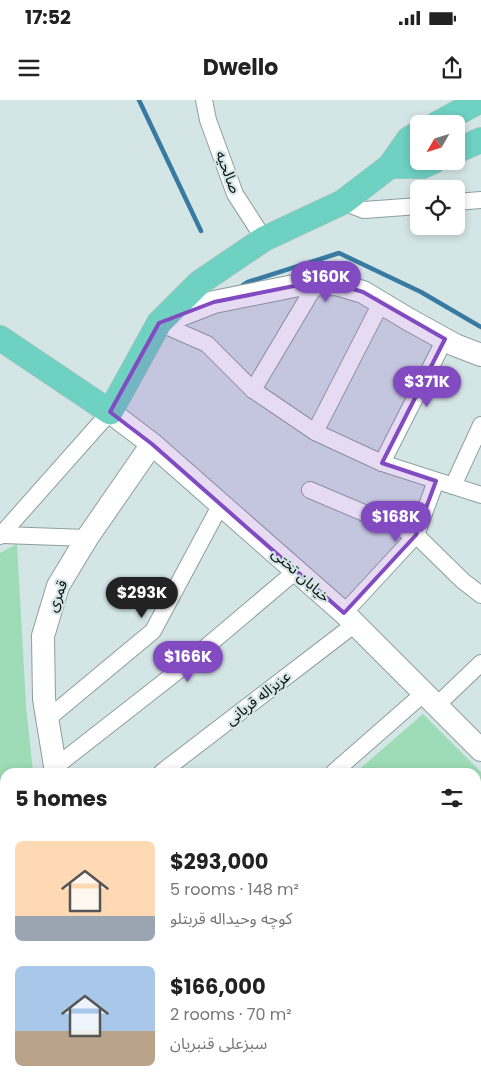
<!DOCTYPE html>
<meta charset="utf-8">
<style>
:root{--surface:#fff;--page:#f6f6f6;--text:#222;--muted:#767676;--accent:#824bc2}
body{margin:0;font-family:Poppins,"Noto Sans Arabic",sans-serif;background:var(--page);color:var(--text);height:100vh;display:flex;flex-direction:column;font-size:19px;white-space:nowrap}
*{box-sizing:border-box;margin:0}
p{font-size:16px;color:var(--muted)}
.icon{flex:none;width:28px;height:28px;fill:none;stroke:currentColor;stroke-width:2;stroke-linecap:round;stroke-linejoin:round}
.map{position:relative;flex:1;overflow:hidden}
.drawer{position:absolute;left:0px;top:668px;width:481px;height:321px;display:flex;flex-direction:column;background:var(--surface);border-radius:15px 15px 0 0;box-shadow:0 2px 8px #0003}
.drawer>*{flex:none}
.needle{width:32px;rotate:231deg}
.fabs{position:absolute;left:410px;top:15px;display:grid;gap:10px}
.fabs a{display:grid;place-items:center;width:55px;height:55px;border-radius:8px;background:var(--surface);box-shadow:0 2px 8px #0003;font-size:25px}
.price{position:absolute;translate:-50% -42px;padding:0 11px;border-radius:18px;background:var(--accent);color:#fff;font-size:16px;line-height:32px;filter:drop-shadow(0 1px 2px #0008)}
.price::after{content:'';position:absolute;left:50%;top:30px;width:15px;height:11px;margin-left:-8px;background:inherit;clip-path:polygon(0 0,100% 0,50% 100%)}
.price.on{background:#222;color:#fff}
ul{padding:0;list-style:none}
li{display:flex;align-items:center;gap:15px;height:125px;padding:0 15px}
li span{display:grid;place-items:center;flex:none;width:140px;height:100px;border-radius:8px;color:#555}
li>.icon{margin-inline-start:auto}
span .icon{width:60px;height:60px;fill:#fffc;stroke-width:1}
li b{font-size:21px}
h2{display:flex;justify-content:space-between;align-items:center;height:60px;padding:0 15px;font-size:21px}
.status{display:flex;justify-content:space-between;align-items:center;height:35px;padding:0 25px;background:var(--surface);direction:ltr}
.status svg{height:14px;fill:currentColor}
header{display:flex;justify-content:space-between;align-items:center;height:65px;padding:0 15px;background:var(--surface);font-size:22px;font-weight:700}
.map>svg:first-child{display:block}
</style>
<div class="status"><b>17:52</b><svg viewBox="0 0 49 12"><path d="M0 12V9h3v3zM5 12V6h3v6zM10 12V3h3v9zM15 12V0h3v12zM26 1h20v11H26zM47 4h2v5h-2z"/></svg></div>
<header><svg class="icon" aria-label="menu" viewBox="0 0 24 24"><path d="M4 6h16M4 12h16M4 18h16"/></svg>Dwello<svg class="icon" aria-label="share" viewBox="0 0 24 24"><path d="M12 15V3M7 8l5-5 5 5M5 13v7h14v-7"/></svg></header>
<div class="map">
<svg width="481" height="988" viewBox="0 0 481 988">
<rect width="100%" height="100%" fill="#d4e5e5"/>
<g fill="#9ddcb6">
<polygon points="17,444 26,606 33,672 5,672 5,788 0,785 0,453"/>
<polygon points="423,614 481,672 481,988 349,988 345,984 476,984 476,672 356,672"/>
</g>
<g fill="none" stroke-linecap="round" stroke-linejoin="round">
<g stroke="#387aa2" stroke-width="4.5">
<polyline points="139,0 201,131"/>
<polyline points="243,185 248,182 339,153 421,192 481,227"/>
</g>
<defs>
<g id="street">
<polyline points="204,0 208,20 235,94 264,139"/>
<polyline points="343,102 364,110 419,106"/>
<polyline points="456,102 481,100"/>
<polyline points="159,223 207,244 253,290 315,332 382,363 481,395"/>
<polyline points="253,290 316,184"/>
<polyline points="315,332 381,203"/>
<polyline points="382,363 445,239"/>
<polyline points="453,386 481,325"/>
<polyline points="310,390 416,435 463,481 481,495"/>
<polyline points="3,435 87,438"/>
<polyline points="0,436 110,312"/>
<polyline points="344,513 416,435 436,381"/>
<polyline points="436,606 481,563"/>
<polyline points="46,620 153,531 221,404"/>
<polyline points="55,667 174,574 297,470"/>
<polyline points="162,672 355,524"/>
<polyline points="334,672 423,594"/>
<polyline points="0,771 5,774"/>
</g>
<g id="secondary">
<polyline points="160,223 214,202 299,185 336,184 363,192 408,219 455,245 481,255"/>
<polyline points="110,312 152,344 344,513 481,650"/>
<polyline points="56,672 44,599 43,536 58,486 87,438 152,344"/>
<polyline points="324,984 328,988"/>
</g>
<g id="primary">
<polyline points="437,24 481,0"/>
<polyline points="456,51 481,40"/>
<polyline points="390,66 423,66 434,61"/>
<polyline points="0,238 110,312 159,223 199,183 264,139 343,102 390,66 409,39 419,33"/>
</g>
</defs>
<use href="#street" stroke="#8e9e9e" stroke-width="18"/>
<use href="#secondary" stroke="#8e9e9e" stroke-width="24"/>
<use href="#primary" stroke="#bfc1c1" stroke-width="26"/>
<use href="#street" stroke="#fff" stroke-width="16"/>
<use href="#secondary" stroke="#fff" stroke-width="22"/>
<use href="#primary" stroke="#6ed1c2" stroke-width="25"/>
</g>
<path fill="#824bc2" fill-opacity="0.2" stroke="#824bc2" stroke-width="4" stroke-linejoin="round" d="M336,184L363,192L445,239L382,363L436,381L416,435L344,513L152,344L110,312L159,223L214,202L299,185Z"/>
<g text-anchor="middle" stroke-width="4.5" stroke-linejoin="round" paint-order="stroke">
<g font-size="15" fill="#0a1010" stroke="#d4e5e5">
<text transform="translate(228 72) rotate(69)" y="5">صالحیه</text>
<text transform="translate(301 475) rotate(42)" y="5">خیابان تختی</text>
<text transform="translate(57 496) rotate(-69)" y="5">قمری</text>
<text transform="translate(258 598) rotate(-38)" y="5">عزیزاله قربانی</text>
</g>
</g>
</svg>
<div class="fabs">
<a><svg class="needle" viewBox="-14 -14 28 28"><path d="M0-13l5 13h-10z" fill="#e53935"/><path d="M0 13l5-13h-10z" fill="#767676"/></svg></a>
<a><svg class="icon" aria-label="locate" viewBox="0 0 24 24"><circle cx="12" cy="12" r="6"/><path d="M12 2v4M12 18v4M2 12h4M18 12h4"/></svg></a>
</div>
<b class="price" style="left:326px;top:203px">$160K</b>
<b class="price" style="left:427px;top:308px">$371K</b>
<b class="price" style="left:396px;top:443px">$168K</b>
<b class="price on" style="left:142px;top:519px">$293K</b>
<b class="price" style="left:188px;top:583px">$166K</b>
<section class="drawer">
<h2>5 homes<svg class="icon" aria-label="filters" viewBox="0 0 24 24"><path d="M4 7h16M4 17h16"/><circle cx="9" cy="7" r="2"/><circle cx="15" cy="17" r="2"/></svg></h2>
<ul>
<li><span style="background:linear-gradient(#ffd9b3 75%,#9aa5b1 0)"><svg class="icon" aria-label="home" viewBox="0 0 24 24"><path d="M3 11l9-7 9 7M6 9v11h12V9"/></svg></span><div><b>$293,000</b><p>5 rooms · 148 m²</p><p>کوچه وحیداله قربتلو</p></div></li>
<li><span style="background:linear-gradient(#a9c7e8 65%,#b9a48a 0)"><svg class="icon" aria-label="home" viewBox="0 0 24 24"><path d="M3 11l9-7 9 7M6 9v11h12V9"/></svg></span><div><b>$166,000</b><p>2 rooms · 70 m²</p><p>سبزعلی قنبریان</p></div></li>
</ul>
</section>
</div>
